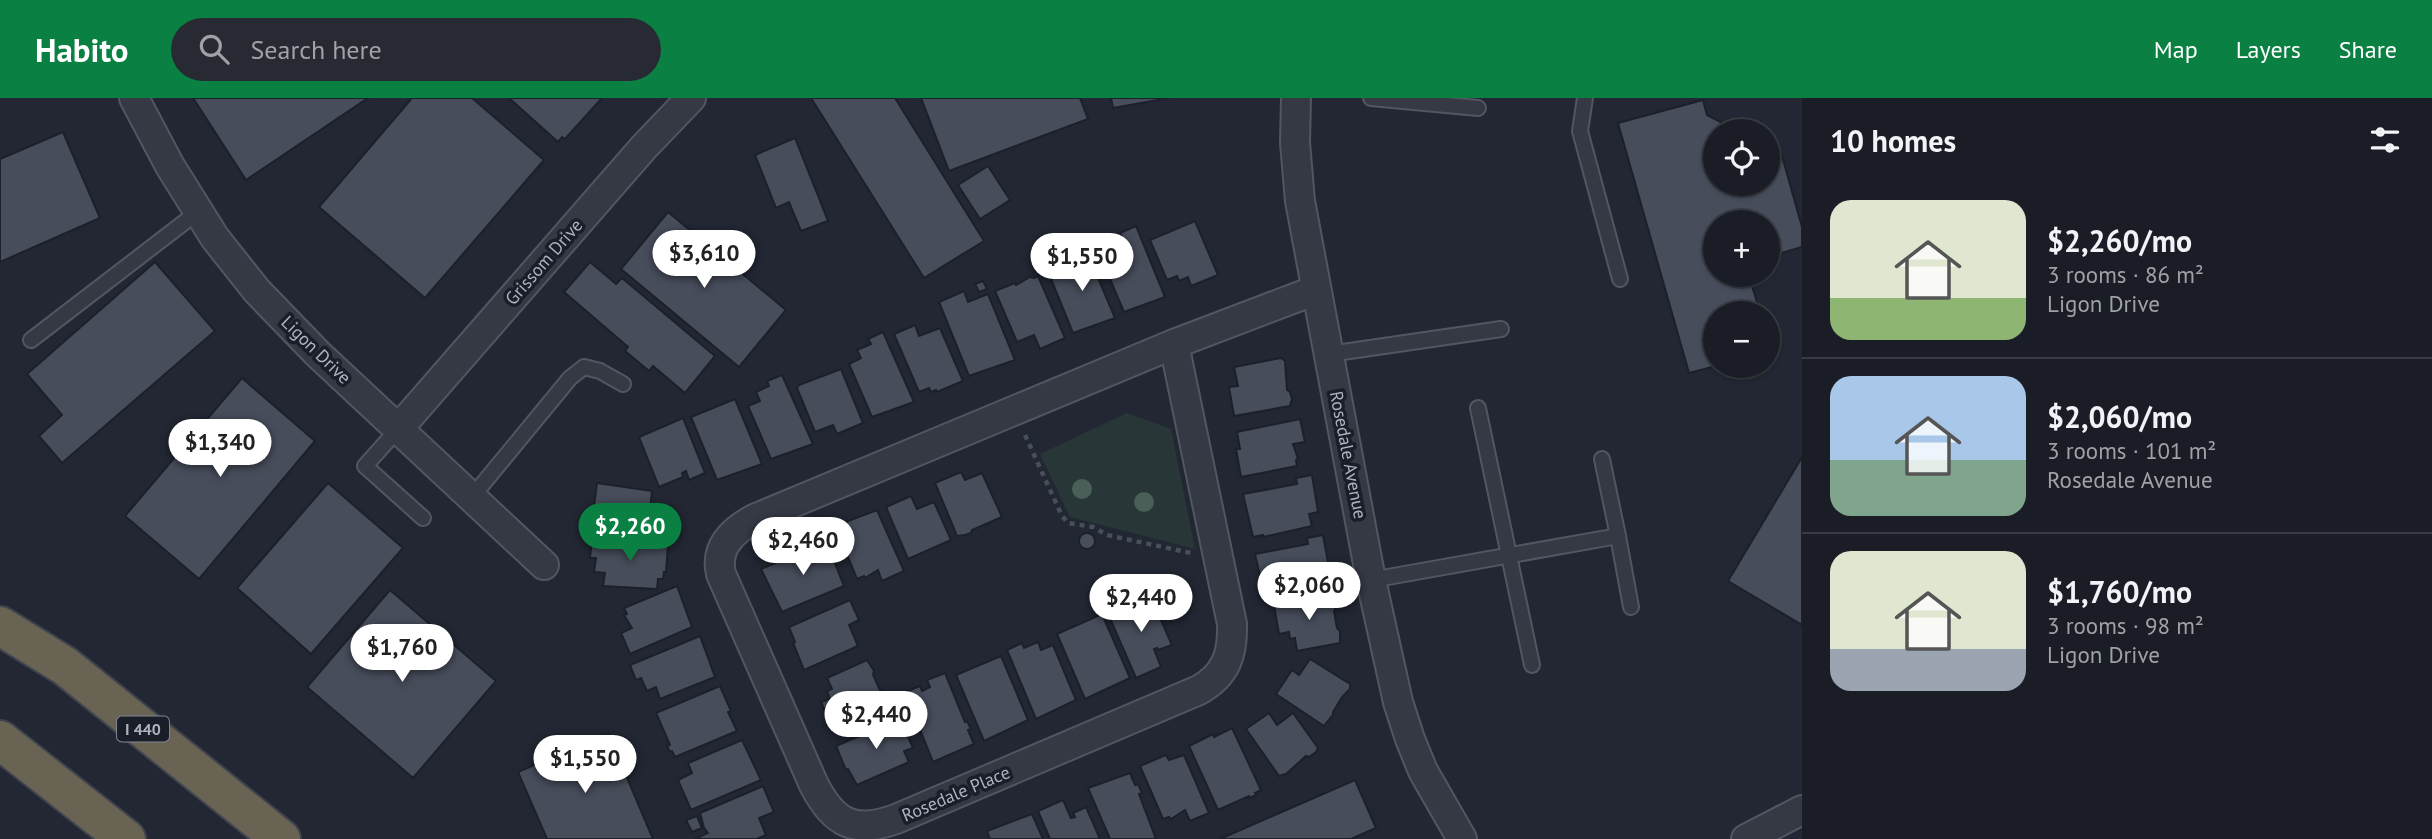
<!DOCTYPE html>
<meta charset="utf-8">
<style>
:root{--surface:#1a1d26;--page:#272a32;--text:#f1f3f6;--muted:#9fa2a7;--line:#383b43;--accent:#0b8043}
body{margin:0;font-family:"PT Sans",sans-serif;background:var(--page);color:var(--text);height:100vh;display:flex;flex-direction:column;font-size:26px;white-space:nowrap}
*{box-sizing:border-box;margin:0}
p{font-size:23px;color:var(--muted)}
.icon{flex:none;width:38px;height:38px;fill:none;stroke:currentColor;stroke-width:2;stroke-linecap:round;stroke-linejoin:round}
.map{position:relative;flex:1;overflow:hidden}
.details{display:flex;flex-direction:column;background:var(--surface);width:630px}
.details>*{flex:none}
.buttons{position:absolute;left:1703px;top:21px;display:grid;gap:14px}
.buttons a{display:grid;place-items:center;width:77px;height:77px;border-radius:50%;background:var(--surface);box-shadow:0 2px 5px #0004,0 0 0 2px var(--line);font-size:35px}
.price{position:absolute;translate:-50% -60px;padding:0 16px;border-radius:24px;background:#fff;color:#222;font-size:23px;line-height:46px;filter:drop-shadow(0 2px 4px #0008)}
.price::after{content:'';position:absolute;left:50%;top:42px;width:21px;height:16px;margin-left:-10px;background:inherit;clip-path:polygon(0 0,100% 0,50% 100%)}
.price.selected{background:var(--accent);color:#fff}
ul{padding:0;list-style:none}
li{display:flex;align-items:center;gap:21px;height:175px;padding:0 28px}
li+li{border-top:2px solid var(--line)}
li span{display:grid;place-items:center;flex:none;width:196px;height:140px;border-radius:21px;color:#555}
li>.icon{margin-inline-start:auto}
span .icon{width:84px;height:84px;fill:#fffc;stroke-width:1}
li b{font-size:30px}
h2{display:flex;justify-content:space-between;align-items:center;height:84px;padding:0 28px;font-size:30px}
header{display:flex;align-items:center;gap:42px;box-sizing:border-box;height:98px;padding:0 35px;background:var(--accent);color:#fff}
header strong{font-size:33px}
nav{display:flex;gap:38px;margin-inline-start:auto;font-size:24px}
.search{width:490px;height:63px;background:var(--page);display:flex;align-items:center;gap:18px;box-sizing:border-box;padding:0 24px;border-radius:38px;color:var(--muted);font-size:26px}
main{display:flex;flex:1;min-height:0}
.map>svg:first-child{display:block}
</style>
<header>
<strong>Habito</strong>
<div class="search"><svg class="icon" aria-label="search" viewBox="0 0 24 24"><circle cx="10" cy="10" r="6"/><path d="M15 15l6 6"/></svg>Search here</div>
<nav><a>Map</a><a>Layers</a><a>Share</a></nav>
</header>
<main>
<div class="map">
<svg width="1802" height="741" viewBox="0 0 1802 741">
<rect width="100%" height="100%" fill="#222733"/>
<polygon fill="#283638" points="1127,315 1171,331 1195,451 1070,419 1040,356"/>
<g fill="#474d5b" stroke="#1c202a" stroke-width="2">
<polygon points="193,0 368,0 246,82"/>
<polygon points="412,0 472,0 544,62 425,200 319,109"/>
<polygon points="509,0 602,0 565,41 562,39 558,44"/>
<polygon points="811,0 895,0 984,143 924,180"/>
<polygon points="921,0 1080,0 1088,21 949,73"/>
<polygon points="1111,0 1169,0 1113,10"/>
<polygon points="1703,2 1707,17 1738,33 1715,33 1715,86 1768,86 1768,49 1773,53 1780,51 1802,129 1802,149 1768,159 1768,124 1715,124 1715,177 1749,177 1760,215 1715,215 1716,268 1689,275 1618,25"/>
<polygon points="63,34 100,120 0,164 0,61"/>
<polygon points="795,40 828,123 801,133 789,104 776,110 755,57"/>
<polygon points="988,68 1010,102 980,121 958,87"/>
<polygon points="668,114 786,212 739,269 621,171"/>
<polygon points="1195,123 1218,177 1191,188 1188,179 1179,183 1177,178 1167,182 1150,142"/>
<polygon points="1136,128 1165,199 1124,214 1101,160 1113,155 1109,146 1123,141 1120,135"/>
<polygon points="1085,149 1115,220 1073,235 1051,181 1062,177 1058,167 1072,162 1070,156"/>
<polygon points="155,164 215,233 62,365 39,338 62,317 27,276"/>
<polygon points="590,164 616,186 622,180 715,258 685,295 653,268 649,273 625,253 628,249 564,194"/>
<polygon points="1038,178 1065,240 1040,251 1034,237 1017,244 995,193 1015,185 1016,187 1030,179 1034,180"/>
<polygon points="983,183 987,191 979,194 975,186"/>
<polygon points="964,193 968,204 988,196 1015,262 969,278 939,204"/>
<polygon points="915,227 919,238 940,230 963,283 937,294 936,292 931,294 929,290 919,294 894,236"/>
<polygon points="883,234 914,304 872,319 849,266 861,260 857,252 871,246 868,241"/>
<polygon points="1281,260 1285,263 1287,292 1290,294 1292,301 1290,308 1234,318 1229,289 1238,288 1234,269"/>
<polygon points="841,271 863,325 837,336 833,327 815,334 797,290 799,287"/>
<polygon points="782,277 813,346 771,361 748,308 760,303 756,294 769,288 767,283"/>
<polygon points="242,280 315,343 199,481 125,418"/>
<polygon points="735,301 762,366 717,382 691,319"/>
<polygon points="683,320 705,375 689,382 686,373 682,375 683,379 659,389 639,339"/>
<polygon points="1300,321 1305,344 1293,346 1298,361 1296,362 1297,368 1241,379 1236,351 1240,351 1237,334"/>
<polygon points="1802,359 1802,527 1728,483"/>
<polygon points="961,374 965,382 982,375 1002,419 972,432 971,435 965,437 957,438 935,385"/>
<polygon points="1312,377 1318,414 1309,416 1312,428 1263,439 1263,437 1253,439 1243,396 1297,386 1296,380"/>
<polygon points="328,385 403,450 311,556 237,490"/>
<polygon points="597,385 652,393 650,411 665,414 661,441 594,431 592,423 597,408 594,408"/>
<polygon points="911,398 917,411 934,404 951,442 908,461 886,409"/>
<polygon points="877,412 904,473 882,483 878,472 865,480 864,478 857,481 835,428"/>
<circle cx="1087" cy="443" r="8"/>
<polygon points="1323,437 1330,475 1321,476 1323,489 1265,499 1255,456 1308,446 1307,440"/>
<polygon points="592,442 668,447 666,474 664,474 663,481 658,481 657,491 603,488 605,475 594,474 596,460 590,460"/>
<polygon points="826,443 844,488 782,514 761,471"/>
<polygon points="677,488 692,529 630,556 621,535 632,530 624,517 627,516 624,510"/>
<polygon points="390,492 496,583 413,680 307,589"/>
<polygon points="1143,496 1145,499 1150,497 1172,547 1158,552 1157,550 1154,551 1161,569 1136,580 1109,518 1116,512 1131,508 1129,506 1137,503 1135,500"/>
<polygon points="1331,497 1336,510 1334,513 1337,530 1340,533 1340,545 1297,553 1295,540 1290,541 1289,534 1279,536 1274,507"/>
<polygon points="850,502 859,522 849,527 858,548 804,572 793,545 795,544 789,529"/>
<polygon points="1102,516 1130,580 1085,601 1057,536"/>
<polygon points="700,538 715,579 660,601 656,589 647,593 641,580 636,582 630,567"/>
<polygon points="1038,544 1041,552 1053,547 1076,602 1036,621 1007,552 1022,545 1024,550"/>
<polygon points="1001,558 1028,622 984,643 956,577"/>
<polygon points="1310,561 1350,586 1350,591 1342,599 1333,614 1333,617 1324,628 1276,596 1292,572 1299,577"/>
<polygon points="867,562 874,573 873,577 880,592 883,594 886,608 833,631 821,604 830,601 827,593 832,591 827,580"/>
<polygon points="945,575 965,624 967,623 971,631 968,632 974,646 933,664 905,594 920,588 922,593 930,589 927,582"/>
<polygon points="720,588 731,613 728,614 737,633 675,659 672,653 670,654 667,648 670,647 656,615"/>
<polygon points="897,614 913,650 904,653 909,664 857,687 848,671 846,672 836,648 885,627 882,621"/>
<polygon points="1269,615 1277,627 1293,615 1318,650 1316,654 1309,659 1306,658 1286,676 1279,678 1246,631"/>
<polygon points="1232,630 1261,692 1255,695 1256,697 1250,700 1249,698 1218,712 1189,648 1213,636 1214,639"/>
<polygon points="608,635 653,741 547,741 518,674"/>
<polygon points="742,642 761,682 691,712 678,682 692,675 688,665"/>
<polygon points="1166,657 1169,662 1184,657 1209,715 1190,723 1185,712 1171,721 1169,719 1163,721 1140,668"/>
<polygon points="1130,675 1135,687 1138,686 1142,695 1139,696 1156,741 1110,741 1088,690"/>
<polygon points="1355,682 1376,730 1351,741 1220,741"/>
<polygon points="763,688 774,714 759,720 766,737 757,741 695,741 708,735 704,730 700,715"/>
<polygon points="1063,702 1071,720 1075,719 1073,715 1086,709 1100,741 1050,741 1038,713"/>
<polygon points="1032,716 1043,741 990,741 987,733"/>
<polygon points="697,718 702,730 692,734 686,722"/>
</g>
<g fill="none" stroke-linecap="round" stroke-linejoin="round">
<defs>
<g id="lane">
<polyline points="1371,0 1478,10"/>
<polyline points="1585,0 1580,33 1620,181"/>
<polyline points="31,242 199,113"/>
<polyline points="1329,256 1501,231"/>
<polyline points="1478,310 1532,567"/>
<polyline points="399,330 365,368 423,420"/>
<polyline points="1602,361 1618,438"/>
<polyline points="472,399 570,280 584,269 600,273 623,286"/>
<polyline points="1371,482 1618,438 1631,509"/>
</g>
<g id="street">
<polyline points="134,0 170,68 215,140 257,193 318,256 544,467"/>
<polyline points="1296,0 1295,45 1300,103 1371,482 1398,604 1410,641 1423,673 1462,741"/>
<path d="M1174,246L1232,526C1233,556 1226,577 1199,592L896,721C855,736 834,726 814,687L721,476C715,450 732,433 754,421Z"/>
<polyline points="1174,246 1316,192"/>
<polyline points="399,330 644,49 691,0"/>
<polyline points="1746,741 1802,712"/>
</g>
<g id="highway">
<polyline points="0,528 65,568 281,741"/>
<polyline points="0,642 126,741"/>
</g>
</defs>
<use href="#lane" stroke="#525661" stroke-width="18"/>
<use href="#street" stroke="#525661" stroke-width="32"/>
<use href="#highway" stroke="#3f434e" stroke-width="42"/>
<polyline stroke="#455155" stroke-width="4.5" stroke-dasharray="5 5" stroke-linecap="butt" points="1025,337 1062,418 1068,425 1093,429 1107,437 1191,455"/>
<use href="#lane" stroke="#353944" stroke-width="14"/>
<use href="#street" stroke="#353944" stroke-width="28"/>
<use href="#highway" stroke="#696353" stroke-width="38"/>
</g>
<g fill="#4a5f58">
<circle cx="1082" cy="391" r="10"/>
<circle cx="1144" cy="404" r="10"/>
</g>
<g text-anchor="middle" stroke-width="7" stroke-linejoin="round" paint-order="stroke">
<rect fill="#1a1e28" stroke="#828692" stroke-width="2" x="117" y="618.5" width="52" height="25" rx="5"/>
<g font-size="16" font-weight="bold" fill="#afb3c0">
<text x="143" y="637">I 440</text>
</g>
<g font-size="18" fill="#afb3c0" stroke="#1a1e28">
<text transform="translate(544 164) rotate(-49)" y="6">Grissom Drive</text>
<text transform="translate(316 252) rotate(44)" y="6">Ligon Drive</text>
<text transform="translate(1348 357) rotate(79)" y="6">Rosedale Avenue</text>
<text transform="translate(956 696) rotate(-23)" y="6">Rosedale Place</text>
</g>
</g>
</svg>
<div class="buttons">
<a><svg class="icon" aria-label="locate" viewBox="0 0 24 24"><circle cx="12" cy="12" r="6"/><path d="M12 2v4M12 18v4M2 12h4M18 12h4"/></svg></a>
<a>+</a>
<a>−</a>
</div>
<b class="price" style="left:704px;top:192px">$3,610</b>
<b class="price" style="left:1082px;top:195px">$1,550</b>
<b class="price" style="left:220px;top:381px">$1,340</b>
<b class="price selected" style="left:630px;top:465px">$2,260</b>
<b class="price" style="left:803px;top:479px">$2,460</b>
<b class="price" style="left:1309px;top:524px">$2,060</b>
<b class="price" style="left:1141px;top:536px">$2,440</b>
<b class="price" style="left:402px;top:586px">$1,760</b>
<b class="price" style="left:876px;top:653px">$2,440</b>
<b class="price" style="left:585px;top:697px">$1,550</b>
</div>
<section class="details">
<h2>10 homes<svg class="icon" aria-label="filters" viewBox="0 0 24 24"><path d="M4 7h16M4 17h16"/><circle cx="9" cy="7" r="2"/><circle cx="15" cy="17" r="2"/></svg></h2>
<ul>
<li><span style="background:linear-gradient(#dfe7d0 70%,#8fb573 0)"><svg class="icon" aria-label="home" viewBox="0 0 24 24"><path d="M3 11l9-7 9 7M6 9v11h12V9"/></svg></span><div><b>$2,260/mo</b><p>3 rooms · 86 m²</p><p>Ligon Drive</p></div></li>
<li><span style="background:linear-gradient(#a9c7e8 60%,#7fa58c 0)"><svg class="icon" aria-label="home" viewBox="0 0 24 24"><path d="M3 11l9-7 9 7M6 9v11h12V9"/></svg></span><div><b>$2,060/mo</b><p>3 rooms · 101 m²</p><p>Rosedale Avenue</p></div></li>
<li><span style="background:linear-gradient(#dfe7d0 70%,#9aa5b1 0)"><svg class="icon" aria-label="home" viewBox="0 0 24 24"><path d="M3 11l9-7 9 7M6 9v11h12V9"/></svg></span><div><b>$1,760/mo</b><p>3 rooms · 98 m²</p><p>Ligon Drive</p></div></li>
</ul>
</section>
</main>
